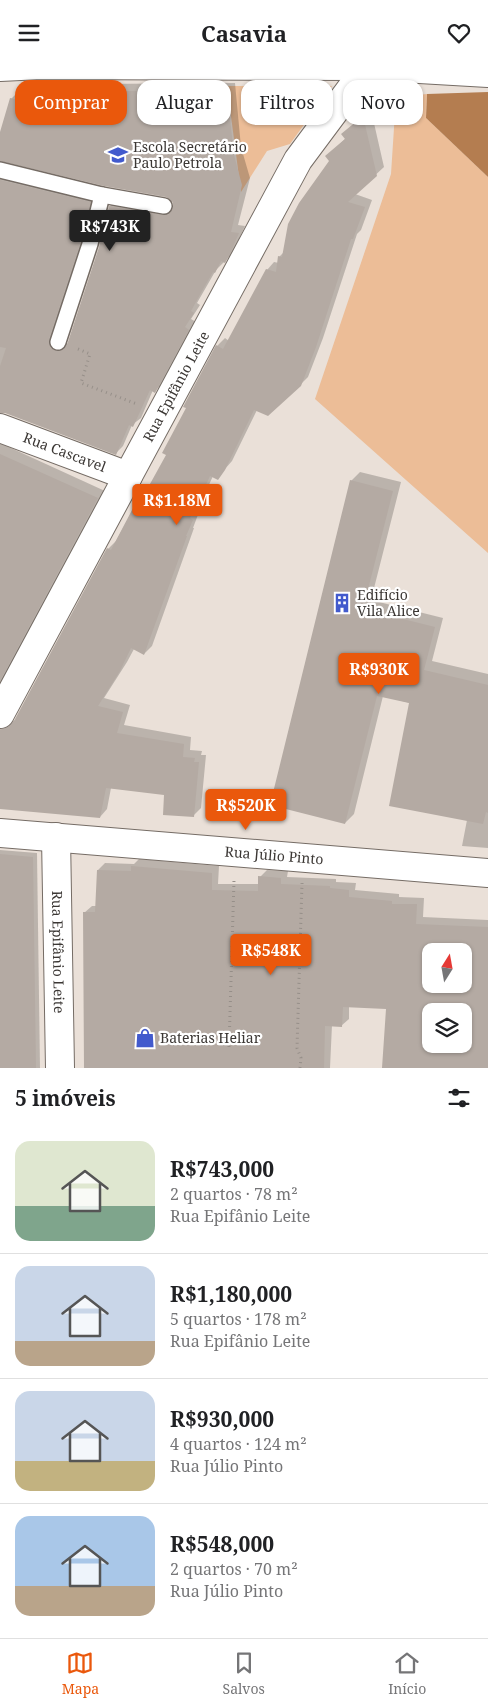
<!DOCTYPE html>
<html lang="pt">
<meta charset="utf-8">
<style>
:root{--surface:#fff;--page:#f6f6f6;--text:#202124;--muted:#757577;--line:#e0e0e0;--accent:#ea580c}
body{margin:0;font-family:"Noto Serif",serif;background:var(--page);color:var(--text);height:100vh;display:flex;flex-direction:column;font-size:19px;white-space:nowrap}
*{box-sizing:border-box;margin:0}
p{font-size:16px;color:var(--muted)}
.icon{flex:none;width:28px;height:28px;fill:none;stroke:currentColor;stroke-width:2;stroke-linecap:round;stroke-linejoin:round}
.map{position:relative;height:1003px;overflow:hidden}
.drawer{display:flex;flex-direction:column;background:var(--surface);flex:1}
.drawer>*{flex:none}
.banner{position:absolute;left:15px;top:15px;width:459px;height:45px;display:flex;gap:10px}
.needle{width:32px;rotate:11deg}
.tools{position:absolute;left:422px;top:878px;display:grid;gap:10px}
.tools a{display:grid;place-items:center;width:50px;height:50px;border-radius:10px;background:var(--surface);box-shadow:0 1px 4px #0004;font-size:25px}
.price{position:absolute;translate:-50% -42px;padding:0 11px;border-radius:5px;background:var(--accent);color:#fff;font-size:16px;line-height:32px;filter:drop-shadow(0 1px 2px #0008)}
.price::after{content:'';position:absolute;left:50%;top:30px;width:15px;height:11px;margin-left:-8px;background:inherit;clip-path:polygon(0 0,100% 0,50% 100%)}
.price.active{background:#222;color:#fff}
ul{padding:0;list-style:none}
li{display:flex;align-items:center;gap:15px;height:125px;padding:0 15px}
li+li{border-top:1px solid var(--line)}
li span{display:grid;place-items:center;flex:none;width:140px;height:100px;border-radius:15px;color:#555}
li>.icon{margin-inline-start:auto}
span .icon{width:60px;height:60px;fill:#fffc;stroke-width:1}
li b{font-size:21px}
h2{display:flex;justify-content:space-between;align-items:center;height:60px;padding:0 15px;font-size:21px}
.pill{padding:0 18px;border-radius:15px;background:var(--surface);box-shadow:0 1px 4px #0004;font-size:18px;line-height:45px}
.pill.active{background:var(--accent);color:#fff}
header{display:flex;justify-content:space-between;align-items:center;height:65px;padding:0 15px;background:var(--surface);font-size:22px;font-weight:700}
.menu{display:flex;justify-content:space-around;align-items:center;height:70px;border-top:1px solid var(--line);background:var(--surface);font-size:14px;color:var(--muted)}
.menu a{display:grid;justify-items:center;gap:2px}
.menu .active{color:var(--accent)}
.map>svg:first-child{display:block}
</style>
<header><svg class="icon" aria-label="menu" viewBox="0 0 24 24"><path d="M4 6h16M4 12h16M4 18h16"/></svg>Casavia<svg class="icon" aria-label="heart" viewBox="0 0 24 24"><path d="M12 20l-8-8c-3-5 5-10 8-4 3-6 11-1 8 4z"/></svg></header>
<div class="map">
<svg width="488" height="1003" viewBox="0 0 488 1003">
<rect width="100%" height="100%" fill="#eae0d8"/>
<g fill="#ecbd97">
<polygon points="227,21 332,21 290,79 267,86 241,127"/>
<polygon points="427,29 426,53 488,112 488,488 315,334 391,109 396,32"/>
</g>
<polygon fill="#b47d50" points="488,27 488,112 426,53 427,29"/>
<g fill="#0003" fill-rule="evenodd">
<polygon points="235,18 241,82 250,113 238,160 245,161 232,189 216,205 197,238 200,240 191,254 196,257 163,318 155,326 153,325 141,353 132,360 123,381 116,388 5,347 0,347 0,102 98,129 64,279 69,278 100,182 110,141 118,134 175,143 171,133 166,131 0,95 0,71 11,34 19,26 83,42 84,27 92,19"/>
<polygon points="371,45 384,102 355,129 372,135 361,165 357,169 323,273 308,312 300,320 257,345 232,396 217,413 213,411 197,446 199,447 193,463 194,463 152,581 144,589 134,584 127,597 104,633 130,640 124,660 191,672 190,685 202,686 201,690 206,690 201,743 193,751 166,729 111,723 107,744 100,752 0,743 0,655 9,657 16,655 108,484 116,476 143,427 151,419 168,389 217,281 225,273 229,276 267,205 274,197 279,198 279,192 284,187 330,96 327,91 346,73 351,62"/>
<polygon points="0,378 105,426 0,621"/>
<polygon points="360,407 401,417 371,535 443,553 432,596 488,609 488,783 462,781 467,755 410,638 383,631 354,749 345,758 351,416"/>
<polygon points="0,785 37,788 40,1003 0,1003"/>
<path d="M139,794L219,801L218,819H259L260,812L267,805L288,806L287,812L336,814V817L356,818L355,825L399,829V832L424,833L423,852L488,855V1003H383L387,943L349,941V954L341,961L332,960L330,1003H86L84,848L92,841H97L98,805L105,798L134,799ZM431,886H464V919H431ZM431,946H464V979H431Z"/>
</g>
<g fill="#b4aaa3" fill-rule="evenodd">
<polygon points="83,26 227,26 234,90 242,120 231,167 239,168 230,189 225,198 221,196 215,208 213,207 202,226 191,246 194,248 185,262 189,265 155,328 150,325 133,362 129,360 116,390 5,348 0,348 0,301 6,283 0,282 0,115 91,137 81,176 49,274 51,283 56,286 64,284 67,280 99,182 109,141 163,150 168,150 173,143 173,137 166,132 104,121 0,96 0,67 10,33 81,51"/>
<polygon points="363,51 377,111 348,137 365,142 353,174 351,174 316,282 301,321 268,351 254,345 225,405 218,415 210,411 190,453 193,455 186,471 187,471 144,590 131,583 120,606 98,641 123,647 117,668 184,679 183,692 195,693 194,697 199,697 194,752 163,750 164,730 106,723 100,753 0,744 0,665 8,662 14,656 107,483 111,485 142,426 145,428 166,390 162,388 186,343 183,342 216,280 223,284 266,204 276,207 278,191 282,192 288,159 299,138 329,96 325,91 345,74 341,69"/>
<polygon points="0,389 98,433 0,616"/>
<polygon points="350,415 393,426 363,544 435,562 424,605 488,620 488,748 486,747 483,759 389,741 409,638 377,631 345,759 270,740"/>
<polygon points="0,789 33,792 36,1003 0,1003"/>
<path d="M131,801L212,808V825L258,826V811L281,813V819L330,821V823L349,825V832L392,836V839H417L416,859L488,862V1003H382L386,944L343,942L342,962L325,961L324,1003H84L83,847H95L97,805L131,806ZM431,886H464V919H431ZM431,946H464V979H431Z"/>
</g>
<g fill="none" stroke-linecap="round" stroke-linejoin="round">
<defs>
<g id="lane">
<polyline points="0,105 102,130 164,141"/>
<polyline points="58,277 90,179 102,130"/>
</g>
<g id="street">
<path id="s1" d="M0,363L128,411"/>
<path id="s2" d="M0,649L298,95L368,1"/>
<path id="s3" d="M0,768L488,808"/>
<path id="s4" d="M56,772L60,1003"/>
</g>
<polyline id="secondary" points="0,2 41,0 368,1 488,8"/>
</defs>
<use href="#lane" stroke="#756c65" stroke-width="18"/>
<use href="#street" stroke="#756c65" stroke-width="30"/>
<use href="#secondary" stroke="#756c65" stroke-width="30"/>
<g stroke="#968f89" stroke-width="3" stroke-dasharray="1 4" stroke-linecap="butt">
<polyline points="78,284 90,289 81,318 137,339"/>
<polyline points="229,982 234,815"/>
<polyline points="300,1003 301,993 297,983 302,818"/>
</g>
<use href="#lane" stroke="#fff" stroke-width="15"/>
<use href="#street" stroke="#fff" stroke-width="28"/>
<use href="#secondary" stroke="#fff" stroke-width="28"/>
</g>
<defs>
<symbol id="school-bare" viewBox="-9 -9 18 18"><path d="M0-5L7-2L0 1L-7-2ZM-4 1L0 2.5L4 1V4Q0 6-4 4Z" fill="#425acd" stroke="#fff" stroke-width="2.5" paint-order="stroke"/></symbol>
<symbol id="building-bare" viewBox="-9 -9 18 18"><path d="M-4-6H4V6H1V3H-1V6H-4ZM-2.5-4.3h1.7v1.8h-1.7ZM.8-4.3h1.7v1.8H.8ZM-2.5-1h1.7V.8h-1.7ZM.8-1h1.7V.8H.8Z" fill="#425acd" stroke="#fff" stroke-width="2.5" paint-order="stroke"/></symbol>
<symbol id="shop-bare" viewBox="-9 -9 18 18"><path d="M-5-2.5h2.3a2.7 3.5 0 0 1 5.4 0H5L5.5 6h-11ZM-1.5-2.5h3a1.5 2.3 0 0 0-3 0Z" fill="#425acd" stroke="#fff" stroke-width="2.5" paint-order="stroke"/></symbol>
</defs>
<g fill-rule="evenodd">
<use href="#school-bare" x="104" y="76" width="28" height="28"/>
<use href="#building-bare" x="328" y="524" width="28" height="28"/>
<use href="#shop-bare" x="131" y="959" width="28" height="28"/>
</g>
<g text-anchor="middle" stroke-width="4.5" stroke-linejoin="round" paint-order="stroke">
<g font-size="14" fill="#3b3734" stroke="#fff" text-anchor="start">
<text x="133" y="87">Escola Secretário<tspan x="133" dy="16">Paulo Petrola</tspan></text>
<text x="357" y="535">Edifício<tspan x="357" dy="16">Vila Alice</tspan></text>
<text x="160" y="978">Baterias Heliar</text>
</g>
<g font-size="14" fill="#3b3734" stroke="#fff">
<text dy="5" stroke="none"><textPath href="#s2" startOffset="372">Rua Epifânio Leite</textPath></text>
<text dy="5" stroke="none"><textPath href="#s1" startOffset="69">Rua Cascavel</textPath></text>
<text dy="5" stroke="none"><textPath href="#s3" startOffset="275">Rua Júlio Pinto</textPath></text>
<text dy="5" stroke="none"><textPath href="#s4" startOffset="115">Rua Epifânio Leite</textPath></text>
</g>
</g>
</svg>
<div class="tools">
<a><svg class="needle" viewBox="-14 -14 28 28"><path d="M0-13l5 13h-10z" fill="#e53935"/><path d="M0 13l5-13h-10z" fill="#757577"/></svg></a>
<a><svg class="icon" aria-label="layers" viewBox="0 0 24 24"><path d="M12 4l9 5-9 5-9-5zM3 14l9 5 9-5"/></svg></a>
</div>
<b class="price active" style="left:110px;top:187px">R$743K</b>
<b class="price" style="left:177px;top:461px">R$1.18M</b>
<b class="price" style="left:379px;top:630px">R$930K</b>
<b class="price" style="left:246px;top:766px">R$520K</b>
<b class="price" style="left:271px;top:911px">R$548K</b>
<div class="banner">
<a class="pill active">Comprar</a>
<a class="pill">Alugar</a>
<a class="pill">Filtros</a>
<a class="pill">Novo</a>
</div>
</div>
<section class="drawer">
<h2>5 imóveis<svg class="icon" aria-label="filters" viewBox="0 0 24 24"><path d="M4 7h16M4 17h16"/><circle cx="9" cy="7" r="2"/><circle cx="15" cy="17" r="2"/></svg></h2>
<ul>
<li><span style="background:linear-gradient(#dfe7d0 65%,#7fa58c 0)"><svg class="icon" aria-label="home" viewBox="0 0 24 24"><path d="M3 11l9-7 9 7M6 9v11h12V9"/></svg></span><div><b>R$743,000</b><p>2 quartos · 78 m²</p><p>Rua Epifânio Leite</p></div></li>
<li><span style="background:linear-gradient(#c9d6e8 75%,#b9a48a 0)"><svg class="icon" aria-label="home" viewBox="0 0 24 24"><path d="M3 11l9-7 9 7M6 9v11h12V9"/></svg></span><div><b>R$1,180,000</b><p>5 quartos · 178 m²</p><p>Rua Epifânio Leite</p></div></li>
<li><span style="background:linear-gradient(#c9d6e8 70%,#c2b280 0)"><svg class="icon" aria-label="home" viewBox="0 0 24 24"><path d="M3 11l9-7 9 7M6 9v11h12V9"/></svg></span><div><b>R$930,000</b><p>4 quartos · 124 m²</p><p>Rua Júlio Pinto</p></div></li>
<li><span style="background:linear-gradient(#a9c7e8 70%,#b9a48a 0)"><svg class="icon" aria-label="home" viewBox="0 0 24 24"><path d="M3 11l9-7 9 7M6 9v11h12V9"/></svg></span><div><b>R$548,000</b><p>2 quartos · 70 m²</p><p>Rua Júlio Pinto</p></div></li>
</ul>
</section>
<nav class="menu">
<a class="active"><svg class="icon" aria-label="map" viewBox="0 0 24 24"><path d="M3 6l6-2 6 2 6-2v14l-6 2-6-2-6 2zM9 4v14M15 6v14"/></svg>Mapa</a>
<a><svg class="icon" aria-label="saved" viewBox="0 0 24 24"><path d="M7 4h10v16l-5-4-5 4z"/></svg>Salvos</a>
<a><svg class="icon" aria-label="home" viewBox="0 0 24 24"><path d="M3 11l9-7 9 7M6 9v11h12V9"/></svg>Início</a>
</nav>
